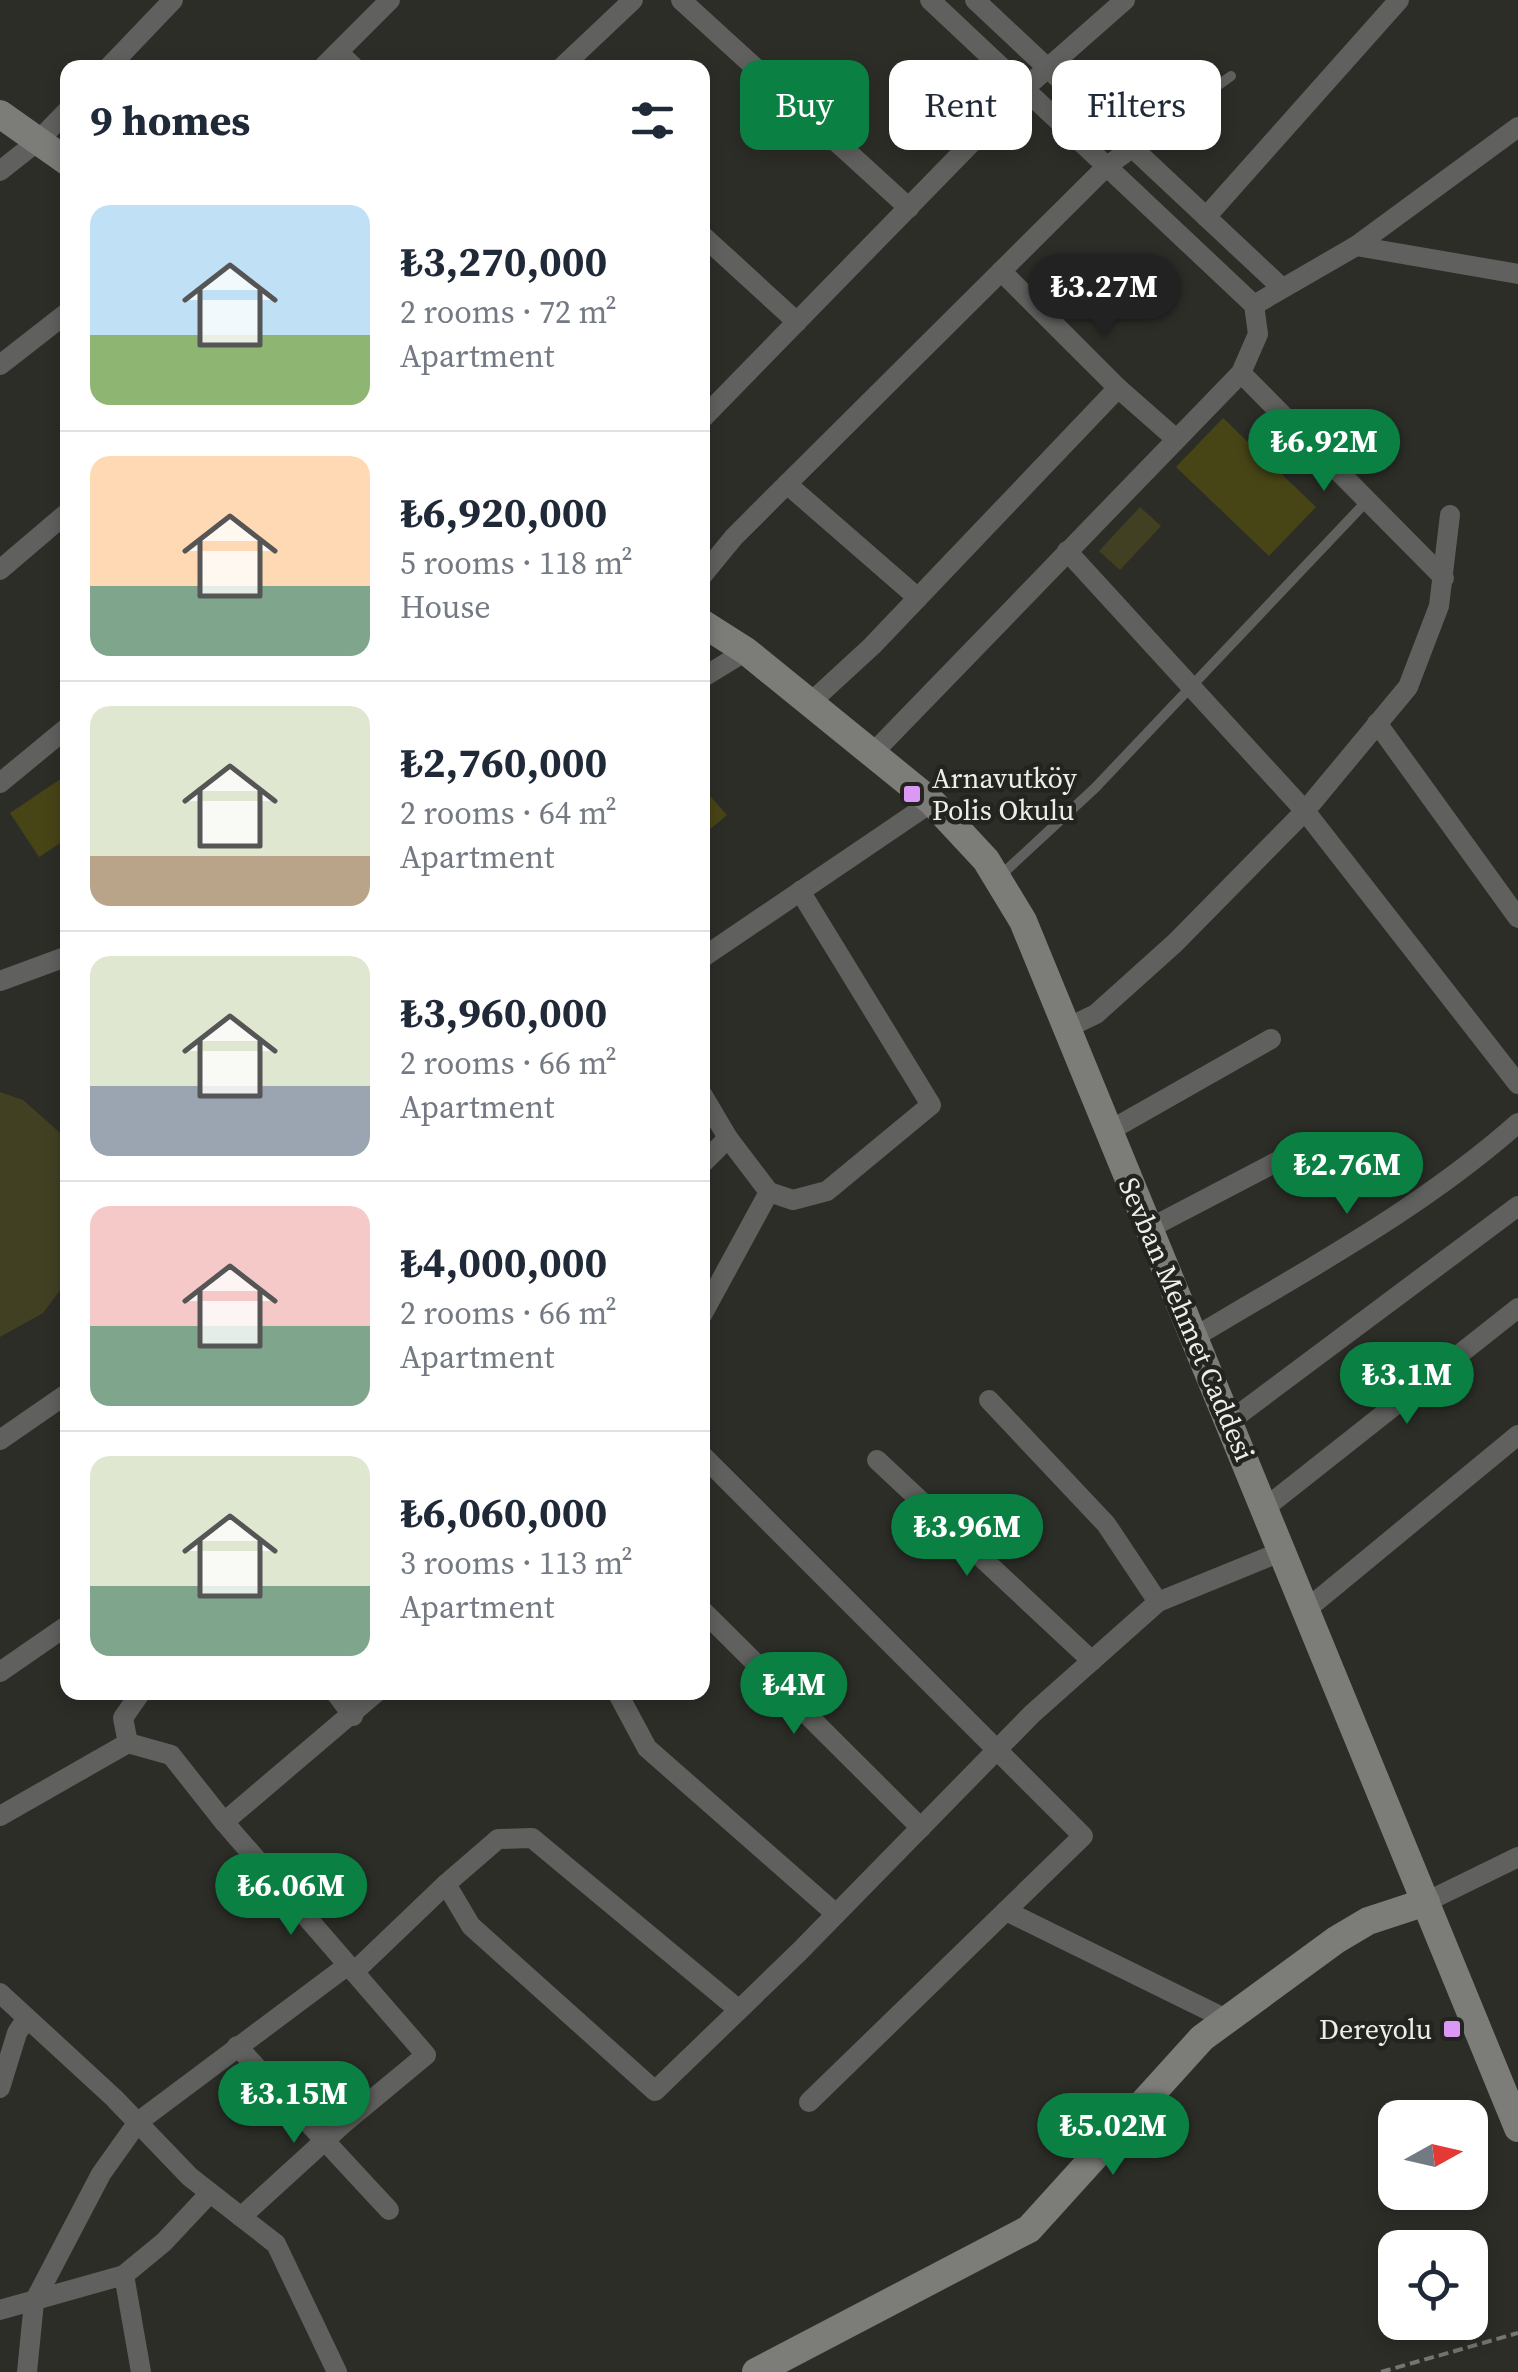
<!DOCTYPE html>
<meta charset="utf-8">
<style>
:root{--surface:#fff;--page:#f2f2f3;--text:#1f2937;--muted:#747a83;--line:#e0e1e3;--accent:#0b8043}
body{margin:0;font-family:"Source Serif 4",serif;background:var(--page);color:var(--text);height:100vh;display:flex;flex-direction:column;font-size:38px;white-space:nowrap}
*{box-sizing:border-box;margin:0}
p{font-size:32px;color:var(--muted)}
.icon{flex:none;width:55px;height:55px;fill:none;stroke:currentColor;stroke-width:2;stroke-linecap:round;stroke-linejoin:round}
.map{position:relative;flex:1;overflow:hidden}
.details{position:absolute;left:60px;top:60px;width:650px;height:1640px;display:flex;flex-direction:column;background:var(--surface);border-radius:20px;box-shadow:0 5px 15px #0003}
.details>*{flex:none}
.top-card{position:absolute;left:740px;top:60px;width:628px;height:90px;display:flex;gap:20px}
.needle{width:65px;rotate:82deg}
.buttons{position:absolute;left:1378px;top:2100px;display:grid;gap:20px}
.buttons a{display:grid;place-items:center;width:110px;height:110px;border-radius:20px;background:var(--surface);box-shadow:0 5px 15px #0003;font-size:50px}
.price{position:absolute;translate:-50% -85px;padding:0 22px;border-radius:35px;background:var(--accent);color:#fff;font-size:32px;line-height:65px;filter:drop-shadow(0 2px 5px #0008)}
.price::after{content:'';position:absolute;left:50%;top:60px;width:30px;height:22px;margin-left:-15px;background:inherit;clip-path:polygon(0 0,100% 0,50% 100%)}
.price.selected{background:#222;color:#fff}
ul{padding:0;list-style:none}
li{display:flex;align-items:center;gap:30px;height:250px;padding:0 30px}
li+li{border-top:2px solid var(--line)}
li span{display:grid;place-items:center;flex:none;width:280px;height:200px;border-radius:20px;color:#555}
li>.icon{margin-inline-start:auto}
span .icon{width:120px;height:120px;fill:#fffc;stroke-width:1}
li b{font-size:42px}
h2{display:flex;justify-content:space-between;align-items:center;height:120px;padding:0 30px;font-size:42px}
.pill{padding:0 35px;border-radius:20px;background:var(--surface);box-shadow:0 5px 15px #0003;font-size:35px;line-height:90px}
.pill.selected{background:var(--accent);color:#fff}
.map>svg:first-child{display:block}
</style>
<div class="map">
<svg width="1518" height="2372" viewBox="0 0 1518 2372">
<rect width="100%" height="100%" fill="#2d2d28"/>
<g fill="#414023">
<polygon points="1140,507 1161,526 1120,570 1099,551"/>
<polygon points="0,1092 23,1100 68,1140 67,1281 43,1313 0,1337"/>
</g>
<g fill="#474416">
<polygon points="1223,418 1316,507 1269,556 1176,467"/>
<polygon points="68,774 68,838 39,857 10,813"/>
<polygon points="702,787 727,815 702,836"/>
</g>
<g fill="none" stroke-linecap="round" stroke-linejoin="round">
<polyline stroke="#757571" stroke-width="4" stroke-dasharray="10 5" stroke-linecap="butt" points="1381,2372 1518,2333"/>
<g stroke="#60605e" stroke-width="10">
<polyline points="1133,147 1231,76"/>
<polyline points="998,878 1095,788 1366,502"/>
</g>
<g stroke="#60605e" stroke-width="20">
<polyline points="681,0 909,208"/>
<polyline points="975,0 1282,288"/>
<polyline points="338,52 355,68"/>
<polyline points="108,68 173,0"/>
<polyline points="322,68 390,0"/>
<polyline points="561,68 633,0"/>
<polyline points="0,171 38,141 68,110"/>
<polyline points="1206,217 1399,0"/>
<polyline points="702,235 797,322"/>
<polyline points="1356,246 1518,274"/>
<polyline points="1001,271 1118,388 1176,439"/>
<polyline points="1254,305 1356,246 1518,127"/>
<polyline points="0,365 68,312"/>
<polyline points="1241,373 1444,578"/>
<polyline points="702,419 1025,88 1125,0"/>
<polyline points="787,484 918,598"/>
<polyline points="1067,551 1305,811 1518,1084"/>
<polyline points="0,570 68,512"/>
<polyline points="702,576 734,537 787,484 1107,166 1132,148"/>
<polyline points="702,678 746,651"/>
<polyline points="810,703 872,646 1118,388"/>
<polyline points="1377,723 1518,918"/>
<polyline points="872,754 1241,373 1258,334 1254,305 930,0"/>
<polyline points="0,783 68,727"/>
<polyline points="702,958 932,802"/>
<polyline points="0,981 68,956"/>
<polyline points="1067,1028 1096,1014 1175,943 1305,811 1408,687 1439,606 1450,515"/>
<polyline points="702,1094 728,1138 769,1192 793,1200 827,1191 931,1105 800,891"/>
<polyline points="1109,1131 1271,1039"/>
<polyline points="702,1164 728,1138"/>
<polyline points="1150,1228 1282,1159"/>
<polyline points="702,1315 769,1192"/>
<path d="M1195,1337C1306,1270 1421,1209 1518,1123"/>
<polyline points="989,1400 1106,1524 1158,1602"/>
<polyline points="1230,1421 1518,1206"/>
<polyline points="0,1440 68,1393"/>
<polyline points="702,1455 1083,1836 809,2102"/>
<polyline points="877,1460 1092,1661"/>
<polyline points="1265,1508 1518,1308"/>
<polyline points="1307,1609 1518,1435"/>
<polyline points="702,1610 921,1828"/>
<polyline points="0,1672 68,1625"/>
<polyline points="335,1692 353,1716"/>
<polyline points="617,1692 647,1748 836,1914"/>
<polyline points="128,1743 123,1718 141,1692"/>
<polyline points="0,1816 128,1743 171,1755 224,1822 426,2055 344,2123 241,2217"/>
<polyline points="224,1822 377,1692"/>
<polyline points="1426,1902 1518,1857"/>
<polyline points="1006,1911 1226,2019"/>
<polyline points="354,1972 446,1884"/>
<polyline points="0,1993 114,2098 190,2177 276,2244 337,2372"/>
<polyline points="739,2010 532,1838 498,1839 446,1884 471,1926 655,2091 799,1952 1032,1714 1158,1602 1283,1551"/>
<polyline points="237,2046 389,2210"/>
<polyline points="0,2088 17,2033 26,2019"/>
<polyline points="124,2275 141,2372"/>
<polyline points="0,2310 124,2275 164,2242 210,2193"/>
<polyline points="27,2372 34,2302 101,2174 138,2122 348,1965"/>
</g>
<g stroke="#7c7c79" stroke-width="28">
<polyline points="0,114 68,162"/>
<polyline points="702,623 746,651 932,802 986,860 1023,921 1518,2128"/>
<polyline points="756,2372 1029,2229 1202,2038 1336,1940 1368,1921 1426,1902"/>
</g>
</g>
<g fill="#db99f5" stroke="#23231f" stroke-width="4">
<rect x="902" y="784" width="20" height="20" rx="5"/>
<rect x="1442" y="2019" width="20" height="20" rx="5"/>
</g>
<g text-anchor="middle" stroke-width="9" stroke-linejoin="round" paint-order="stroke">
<g font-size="28" fill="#ededea" stroke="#23231f" text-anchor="start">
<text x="932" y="788">Arnavutköy<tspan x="932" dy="32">Polis Okulu</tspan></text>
<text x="1432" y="2039" text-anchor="end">Dereyolu</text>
</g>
<g font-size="28" fill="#ededea" stroke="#23231f">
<text transform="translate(1187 1319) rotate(67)" y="10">Sevban Mehmet Caddesi</text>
</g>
</g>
</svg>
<div class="buttons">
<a><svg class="needle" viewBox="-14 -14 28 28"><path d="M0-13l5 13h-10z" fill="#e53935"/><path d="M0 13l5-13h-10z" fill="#747a83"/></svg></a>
<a><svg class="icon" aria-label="locate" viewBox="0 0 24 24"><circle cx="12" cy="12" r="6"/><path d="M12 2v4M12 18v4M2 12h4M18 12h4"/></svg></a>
</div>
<b class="price selected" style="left:1104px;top:339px">₺3.27M</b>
<b class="price" style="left:1324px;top:494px">₺6.92M</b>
<b class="price" style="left:1347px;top:1217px">₺2.76M</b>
<b class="price" style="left:1407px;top:1427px">₺3.1M</b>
<b class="price" style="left:967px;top:1579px">₺3.96M</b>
<b class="price" style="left:794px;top:1737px">₺4M</b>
<b class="price" style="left:291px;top:1938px">₺6.06M</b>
<b class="price" style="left:294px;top:2146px">₺3.15M</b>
<b class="price" style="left:1113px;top:2178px">₺5.02M</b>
<div class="top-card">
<a class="pill selected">Buy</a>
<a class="pill">Rent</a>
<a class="pill">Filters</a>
</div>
<section class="details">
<h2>9 homes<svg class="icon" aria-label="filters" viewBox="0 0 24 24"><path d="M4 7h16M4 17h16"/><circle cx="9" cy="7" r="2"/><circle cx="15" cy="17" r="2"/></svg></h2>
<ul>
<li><span style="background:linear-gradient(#bfe0f5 65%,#8fb573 0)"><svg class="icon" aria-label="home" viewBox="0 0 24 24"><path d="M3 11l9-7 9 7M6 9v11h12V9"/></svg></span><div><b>₺3,270,000</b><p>2 rooms · 72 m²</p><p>Apartment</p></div></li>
<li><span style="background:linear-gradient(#ffd9b3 65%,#7fa58c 0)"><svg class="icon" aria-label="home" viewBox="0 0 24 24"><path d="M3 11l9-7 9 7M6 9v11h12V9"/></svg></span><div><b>₺6,920,000</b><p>5 rooms · 118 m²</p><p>House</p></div></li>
<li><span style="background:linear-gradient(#dfe7d0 75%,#b9a48a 0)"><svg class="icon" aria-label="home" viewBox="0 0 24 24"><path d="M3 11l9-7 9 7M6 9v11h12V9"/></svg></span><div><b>₺2,760,000</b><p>2 rooms · 64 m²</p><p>Apartment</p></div></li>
<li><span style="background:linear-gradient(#dfe7d0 65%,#9aa5b1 0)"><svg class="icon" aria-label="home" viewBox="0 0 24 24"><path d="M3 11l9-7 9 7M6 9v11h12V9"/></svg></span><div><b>₺3,960,000</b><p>2 rooms · 66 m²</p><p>Apartment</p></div></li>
<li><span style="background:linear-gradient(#f6c9c9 60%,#7fa58c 0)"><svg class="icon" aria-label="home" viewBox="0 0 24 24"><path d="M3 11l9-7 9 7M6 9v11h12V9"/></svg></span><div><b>₺4,000,000</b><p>2 rooms · 66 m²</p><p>Apartment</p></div></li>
<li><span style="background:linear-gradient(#dfe7d0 65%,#7fa58c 0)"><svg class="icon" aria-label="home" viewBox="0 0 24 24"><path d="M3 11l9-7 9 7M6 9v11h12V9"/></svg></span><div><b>₺6,060,000</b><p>3 rooms · 113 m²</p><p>Apartment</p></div></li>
</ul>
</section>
</div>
